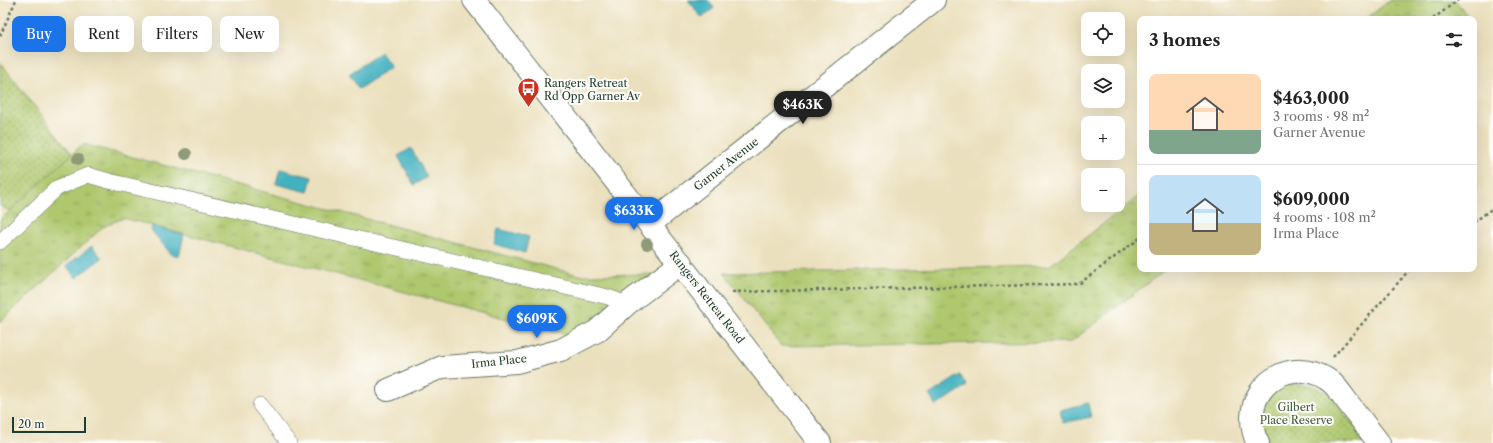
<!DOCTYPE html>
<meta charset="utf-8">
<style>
:root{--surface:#fff;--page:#f6f6f6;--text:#222;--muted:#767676;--line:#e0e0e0;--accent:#1a73e8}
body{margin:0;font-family:"Libre Caslon Text",serif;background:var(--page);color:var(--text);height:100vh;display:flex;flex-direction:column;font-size:15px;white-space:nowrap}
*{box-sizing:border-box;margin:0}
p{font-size:13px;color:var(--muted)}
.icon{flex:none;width:22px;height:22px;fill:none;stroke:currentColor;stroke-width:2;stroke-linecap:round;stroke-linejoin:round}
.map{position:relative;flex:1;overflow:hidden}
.sheet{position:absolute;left:1137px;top:16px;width:340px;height:256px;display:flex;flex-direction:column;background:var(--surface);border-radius:8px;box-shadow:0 4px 16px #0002}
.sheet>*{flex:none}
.guide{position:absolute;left:12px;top:16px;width:380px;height:36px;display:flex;gap:8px}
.tools{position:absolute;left:1081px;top:12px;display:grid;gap:8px}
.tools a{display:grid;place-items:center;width:44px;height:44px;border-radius:8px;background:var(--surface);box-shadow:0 4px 16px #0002;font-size:20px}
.scale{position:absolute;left:12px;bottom:10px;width:74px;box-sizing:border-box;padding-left:4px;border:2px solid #1f3d34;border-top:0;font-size:11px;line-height:14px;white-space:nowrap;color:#1f3d34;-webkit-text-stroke:3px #fdfcf7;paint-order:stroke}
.price{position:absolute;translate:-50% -34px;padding:0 9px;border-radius:14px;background:var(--accent);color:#fff;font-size:13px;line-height:26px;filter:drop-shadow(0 1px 2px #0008)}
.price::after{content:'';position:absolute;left:50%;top:24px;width:12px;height:9px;margin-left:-6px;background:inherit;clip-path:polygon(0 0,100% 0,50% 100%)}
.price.selected{background:#222;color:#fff}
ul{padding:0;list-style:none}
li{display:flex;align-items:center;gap:12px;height:100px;padding:0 12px}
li+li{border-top:1px solid var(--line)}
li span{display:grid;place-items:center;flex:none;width:112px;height:80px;border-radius:8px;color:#555}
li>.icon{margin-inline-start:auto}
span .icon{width:48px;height:48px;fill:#fffc;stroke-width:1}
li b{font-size:17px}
h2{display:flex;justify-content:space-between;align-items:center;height:48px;padding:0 12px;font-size:17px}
.pill{padding:0 14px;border-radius:8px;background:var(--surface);box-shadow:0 4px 16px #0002;font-size:14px;line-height:36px}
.pill.selected{background:var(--accent);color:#fff}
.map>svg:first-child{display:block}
</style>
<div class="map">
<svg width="1493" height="443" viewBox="0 0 1493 443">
<defs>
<pattern id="grass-tufts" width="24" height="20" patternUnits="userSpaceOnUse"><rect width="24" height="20" fill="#afc86e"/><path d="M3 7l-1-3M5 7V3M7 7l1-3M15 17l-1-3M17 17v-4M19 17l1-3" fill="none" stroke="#8ea45b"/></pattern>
<pattern id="park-dots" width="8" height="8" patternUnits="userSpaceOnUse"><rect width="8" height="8" fill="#afc86e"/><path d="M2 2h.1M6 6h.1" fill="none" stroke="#8ea45b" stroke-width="1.8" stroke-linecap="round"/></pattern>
</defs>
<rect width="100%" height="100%" fill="#fdfcf7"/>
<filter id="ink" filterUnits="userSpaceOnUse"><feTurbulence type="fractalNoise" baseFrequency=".025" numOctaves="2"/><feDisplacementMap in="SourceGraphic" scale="8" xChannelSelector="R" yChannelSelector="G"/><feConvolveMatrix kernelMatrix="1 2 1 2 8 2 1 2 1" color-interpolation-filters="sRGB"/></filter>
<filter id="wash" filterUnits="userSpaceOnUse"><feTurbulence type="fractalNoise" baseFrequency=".012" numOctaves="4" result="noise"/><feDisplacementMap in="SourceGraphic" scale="16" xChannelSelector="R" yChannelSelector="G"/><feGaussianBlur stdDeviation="0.9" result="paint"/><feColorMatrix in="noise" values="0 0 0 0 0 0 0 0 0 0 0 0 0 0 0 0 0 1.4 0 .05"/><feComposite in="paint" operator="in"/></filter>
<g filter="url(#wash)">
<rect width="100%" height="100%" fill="#ebe0bd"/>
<g fill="url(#grass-tufts)" stroke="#678251">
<polygon points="1390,0 1455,0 1470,19 1366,19"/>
<polygon points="83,144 579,275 662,274 577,336 568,335 123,218 103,227 0,322 0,220"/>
<polygon points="1140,195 1140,269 1166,269 1071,342 781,346 724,273 1049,266"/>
</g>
<g fill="url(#park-dots)" stroke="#678251">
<polygon points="0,62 72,154 10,211 0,206"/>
<polygon points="1287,384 1310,385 1330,394 1367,443 1269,443 1261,423 1267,398"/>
</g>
<g fill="#43b1c0" stroke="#31777a">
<polygon points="688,0 708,0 714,8 702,18"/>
<polygon points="381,52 391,67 359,89 349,74"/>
<polygon points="411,148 427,177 414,185 398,156"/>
<polygon points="280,169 312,177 308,192 276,184"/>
<polygon points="152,226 184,235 179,256 171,254 151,230"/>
<polygon points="498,229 529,237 525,253 494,244"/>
<polygon points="92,246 102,258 76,278 66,266"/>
<polygon points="960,375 967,386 936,406 929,395"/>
<polygon points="1088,403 1091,417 1063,423 1060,410"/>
</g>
</g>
<g filter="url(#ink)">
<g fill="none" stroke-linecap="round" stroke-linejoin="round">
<defs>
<g id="service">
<polyline points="0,242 57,188 88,175 109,181 608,297 627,304"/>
<polyline points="260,405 289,443"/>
</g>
<g id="minor">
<polyline points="474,0 820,443"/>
<polyline points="650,224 934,0"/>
<polyline points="388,390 442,367 517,362 561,350 597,331 627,304 681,263"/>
<path d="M1258,443C1253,435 1252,426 1252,417C1254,380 1293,359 1325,378C1335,383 1342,395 1349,404C1359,417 1369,430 1379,443"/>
</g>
</defs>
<use href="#service" stroke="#667664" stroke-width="16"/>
<use href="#minor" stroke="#667664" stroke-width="24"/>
<g stroke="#667664" stroke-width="2.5" stroke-dasharray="3 3" stroke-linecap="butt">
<polyline points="1433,19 1458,0"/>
<polyline points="0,36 16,0"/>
<polyline points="1474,222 1493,208"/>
<polyline points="732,292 1079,284 1140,238"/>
<polyline points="1333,357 1410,269"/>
</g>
<use href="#service" stroke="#fff" stroke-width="15"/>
<use href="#minor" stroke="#fff" stroke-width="22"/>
</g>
<g fill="#8f9a79">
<circle cx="186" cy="154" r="6"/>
<circle cx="78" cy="159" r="6"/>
<circle cx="647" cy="244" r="6"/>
</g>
</g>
<defs>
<symbol id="bus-pin" viewBox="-11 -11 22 30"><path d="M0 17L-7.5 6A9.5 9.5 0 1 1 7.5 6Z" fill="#c8321e" stroke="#fdfcf7"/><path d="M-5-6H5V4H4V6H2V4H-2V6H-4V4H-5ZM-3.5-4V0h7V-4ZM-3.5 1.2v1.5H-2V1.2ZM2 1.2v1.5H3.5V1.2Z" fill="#fff"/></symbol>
</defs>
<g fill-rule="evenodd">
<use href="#bus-pin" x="516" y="76" width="25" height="34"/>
</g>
<g text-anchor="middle" stroke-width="4" stroke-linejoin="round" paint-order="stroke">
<g font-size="11" fill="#1f3d34" stroke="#fdfcf7" text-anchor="start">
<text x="544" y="87">Rangers Retreat<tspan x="544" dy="13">Rd Opp Garner Av</tspan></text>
</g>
<g font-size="11" fill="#1f3d34" stroke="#fdfcf7">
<text transform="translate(726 164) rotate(-38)" y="4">Garner Avenue</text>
<text transform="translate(707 297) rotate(52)" y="4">Rangers Retreat Road</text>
<text transform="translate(499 361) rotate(-6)" y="4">Irma Place</text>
</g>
<g font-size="11" fill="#436042" stroke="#fdfcf7">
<text x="1296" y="411">Gilbert<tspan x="1296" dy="13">Place Reserve</tspan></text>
</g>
</g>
</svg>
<div class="tools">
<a><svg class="icon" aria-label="locate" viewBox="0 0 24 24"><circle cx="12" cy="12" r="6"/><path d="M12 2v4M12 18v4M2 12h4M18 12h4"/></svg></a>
<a><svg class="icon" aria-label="layers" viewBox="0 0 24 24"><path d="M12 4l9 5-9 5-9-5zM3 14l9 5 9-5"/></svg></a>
<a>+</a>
<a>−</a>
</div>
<div class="scale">20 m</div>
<b class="price selected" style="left:803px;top:125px">$463K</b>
<b class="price" style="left:634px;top:231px">$633K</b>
<b class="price" style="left:537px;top:339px">$609K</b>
<div class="guide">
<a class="pill selected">Buy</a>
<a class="pill">Rent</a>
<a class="pill">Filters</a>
<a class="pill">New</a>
</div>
<section class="sheet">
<h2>3 homes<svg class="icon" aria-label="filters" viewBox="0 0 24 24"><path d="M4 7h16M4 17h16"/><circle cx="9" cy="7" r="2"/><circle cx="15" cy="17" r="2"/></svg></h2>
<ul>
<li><span style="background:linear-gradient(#ffd9b3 70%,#7fa58c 0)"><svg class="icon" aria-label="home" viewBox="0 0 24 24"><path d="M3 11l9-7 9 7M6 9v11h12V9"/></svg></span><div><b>$463,000</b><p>3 rooms · 98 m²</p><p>Garner Avenue</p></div></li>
<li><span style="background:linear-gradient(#bfe0f5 60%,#c2b280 0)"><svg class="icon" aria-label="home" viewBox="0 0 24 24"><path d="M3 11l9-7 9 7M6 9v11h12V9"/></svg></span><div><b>$609,000</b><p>4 rooms · 108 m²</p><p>Irma Place</p></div></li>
</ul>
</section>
</div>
